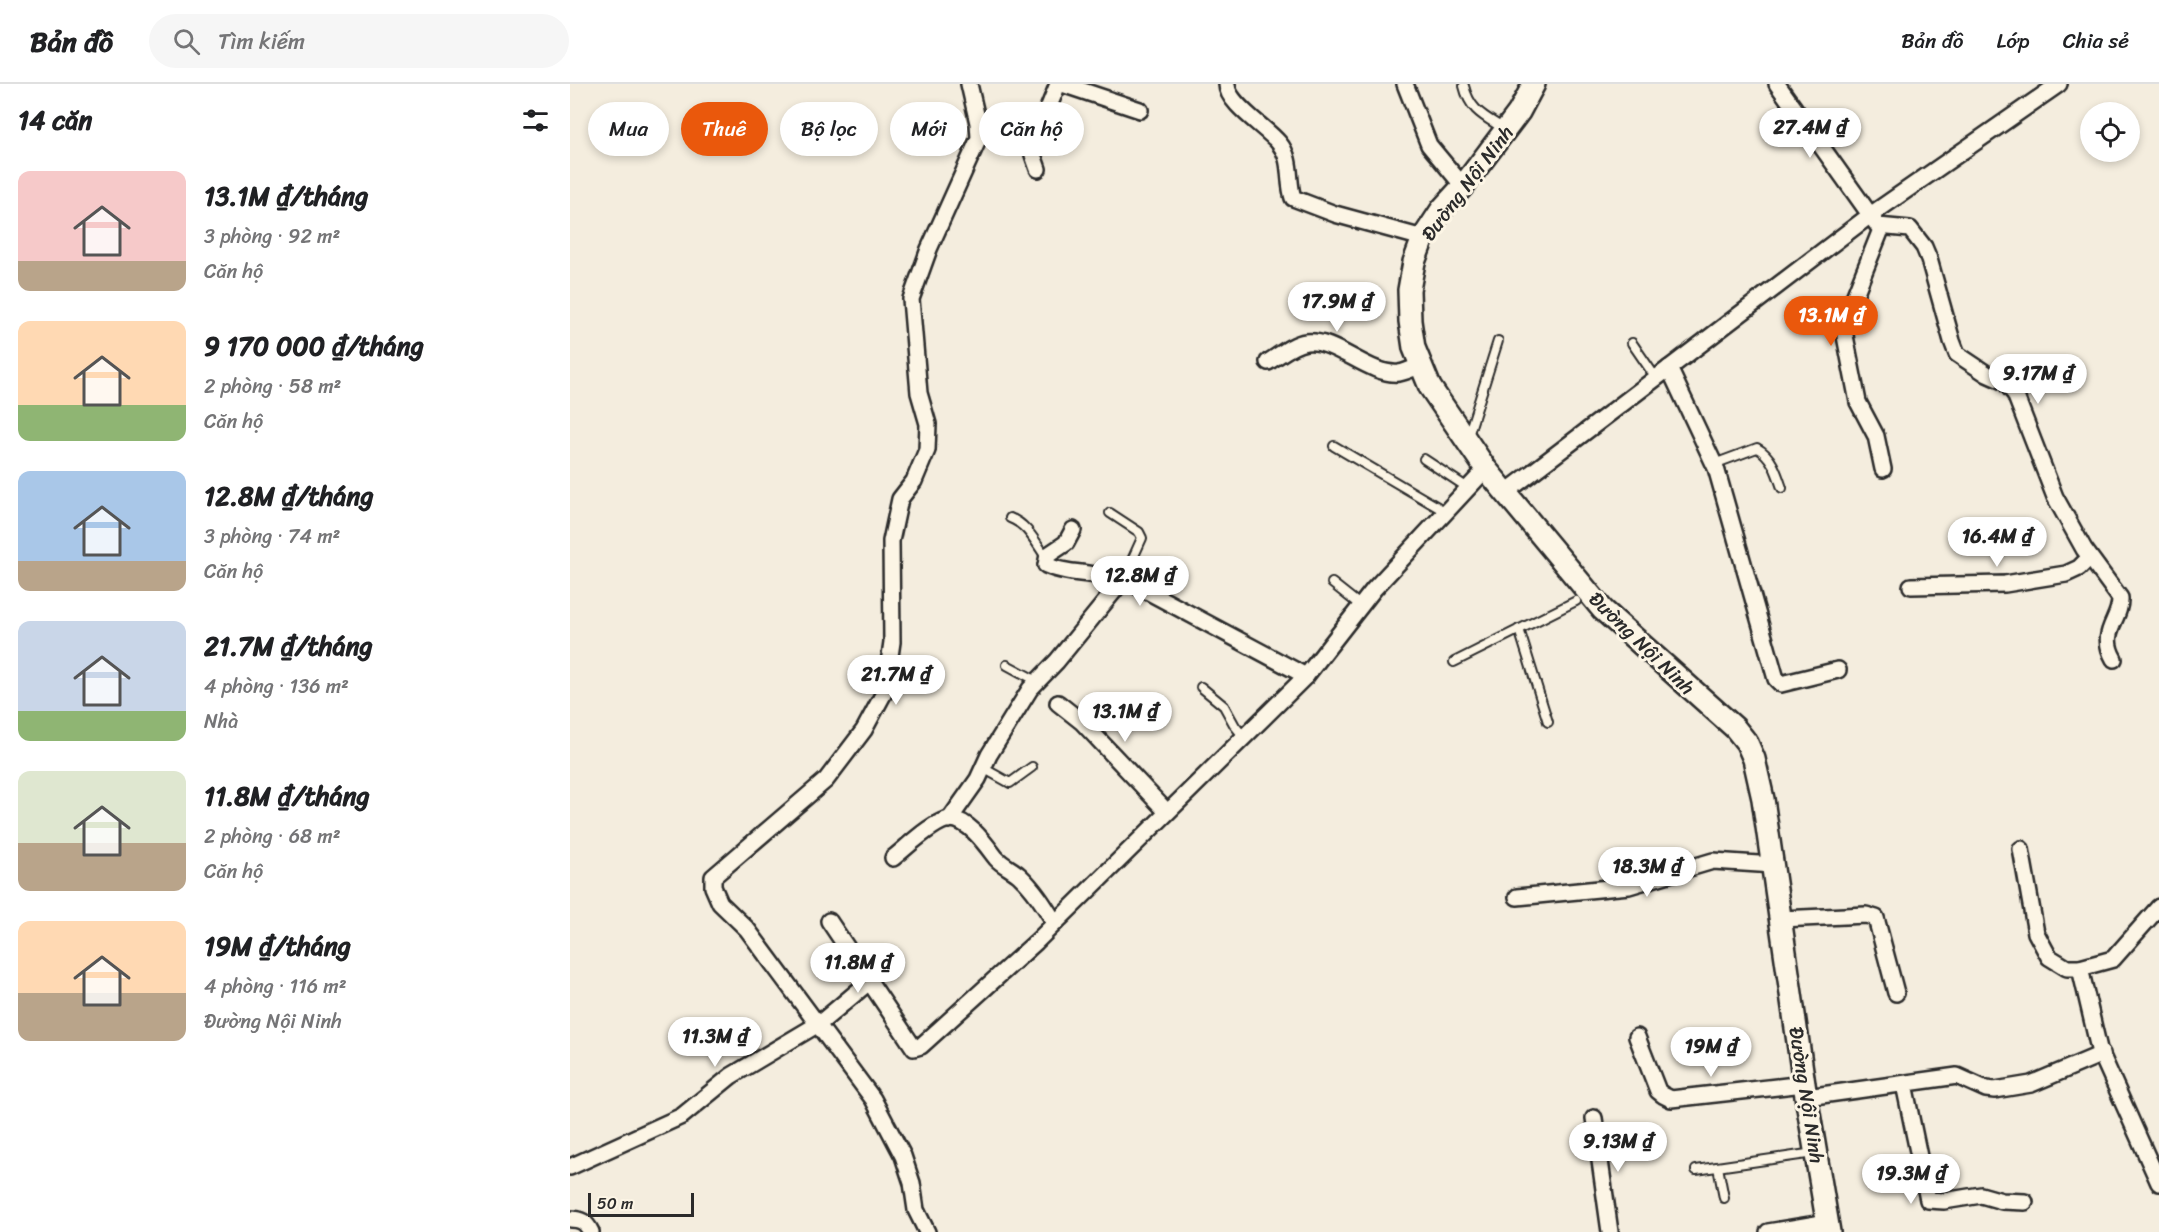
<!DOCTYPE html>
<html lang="vi">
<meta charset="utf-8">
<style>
:root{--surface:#fff;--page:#f6f6f6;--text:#202124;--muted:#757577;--line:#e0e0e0;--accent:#ea580c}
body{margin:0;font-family:Sriracha,sans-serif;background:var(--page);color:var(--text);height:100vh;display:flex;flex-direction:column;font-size:22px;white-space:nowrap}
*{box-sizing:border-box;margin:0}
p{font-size:20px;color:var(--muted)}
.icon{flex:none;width:33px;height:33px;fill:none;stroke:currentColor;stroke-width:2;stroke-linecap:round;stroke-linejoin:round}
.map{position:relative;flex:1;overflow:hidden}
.panel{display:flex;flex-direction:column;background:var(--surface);width:570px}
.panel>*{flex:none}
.guide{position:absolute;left:18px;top:18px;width:570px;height:54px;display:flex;gap:12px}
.controls{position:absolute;left:1510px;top:18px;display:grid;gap:12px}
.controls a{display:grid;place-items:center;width:60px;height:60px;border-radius:50%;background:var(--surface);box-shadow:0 3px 9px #0003;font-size:30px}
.scale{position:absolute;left:18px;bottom:15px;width:106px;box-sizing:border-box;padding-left:6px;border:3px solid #2b2b2b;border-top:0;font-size:16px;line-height:21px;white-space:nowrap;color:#2b2b2b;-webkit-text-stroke:4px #fcf5e5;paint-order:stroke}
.price{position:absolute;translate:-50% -51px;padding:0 14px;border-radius:21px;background:#fff;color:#222;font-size:20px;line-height:39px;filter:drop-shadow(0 2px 3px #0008)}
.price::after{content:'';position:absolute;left:50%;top:36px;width:18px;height:14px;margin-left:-9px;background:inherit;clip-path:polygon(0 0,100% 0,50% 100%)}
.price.selected{background:var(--accent);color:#fff}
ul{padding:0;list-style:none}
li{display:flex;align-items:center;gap:18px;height:150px;padding:0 18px}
li span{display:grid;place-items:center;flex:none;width:168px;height:120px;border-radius:12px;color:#555}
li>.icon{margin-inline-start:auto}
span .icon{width:72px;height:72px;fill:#fffc;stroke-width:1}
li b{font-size:26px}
h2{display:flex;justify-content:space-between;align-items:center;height:72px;padding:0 18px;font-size:26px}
.chip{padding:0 21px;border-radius:27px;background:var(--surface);box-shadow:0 3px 9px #0003;font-size:21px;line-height:54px}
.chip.selected{background:var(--accent);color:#fff}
header{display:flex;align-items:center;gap:36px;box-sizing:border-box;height:84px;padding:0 30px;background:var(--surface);border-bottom:2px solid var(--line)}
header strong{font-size:28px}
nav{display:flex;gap:33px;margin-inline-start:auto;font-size:21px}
.search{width:420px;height:54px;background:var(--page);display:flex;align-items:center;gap:15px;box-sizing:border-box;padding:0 21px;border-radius:33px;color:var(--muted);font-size:22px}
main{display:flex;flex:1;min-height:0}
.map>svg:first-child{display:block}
</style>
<header>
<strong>Bản đồ</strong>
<div class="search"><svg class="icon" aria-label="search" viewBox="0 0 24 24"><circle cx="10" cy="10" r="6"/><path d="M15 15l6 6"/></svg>Tìm kiếm</div>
<nav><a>Bản đồ</a><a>Lớp</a><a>Chia sẻ</a></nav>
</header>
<main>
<section class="panel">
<h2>14 căn<svg class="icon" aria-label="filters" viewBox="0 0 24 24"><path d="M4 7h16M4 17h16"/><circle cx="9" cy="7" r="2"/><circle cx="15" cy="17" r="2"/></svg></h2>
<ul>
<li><span style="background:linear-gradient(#f6c9c9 75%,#b9a48a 0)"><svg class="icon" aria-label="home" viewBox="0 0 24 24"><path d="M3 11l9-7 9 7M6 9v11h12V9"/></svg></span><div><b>13.1M ₫/tháng</b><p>3 phòng · 92 m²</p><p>Căn hộ</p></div></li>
<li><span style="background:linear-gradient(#ffd9b3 70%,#8fb573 0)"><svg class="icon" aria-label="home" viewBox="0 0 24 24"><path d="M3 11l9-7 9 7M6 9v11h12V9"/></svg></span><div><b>9 170 000 ₫/tháng</b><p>2 phòng · 58 m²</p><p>Căn hộ</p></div></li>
<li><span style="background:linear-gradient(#a9c7e8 75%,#b9a48a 0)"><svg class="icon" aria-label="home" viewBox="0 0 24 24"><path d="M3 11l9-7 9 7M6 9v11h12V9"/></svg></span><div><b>12.8M ₫/tháng</b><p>3 phòng · 74 m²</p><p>Căn hộ</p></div></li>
<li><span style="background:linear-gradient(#c9d6e8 75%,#8fb573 0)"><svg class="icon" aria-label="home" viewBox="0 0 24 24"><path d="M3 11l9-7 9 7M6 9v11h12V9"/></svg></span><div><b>21.7M ₫/tháng</b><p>4 phòng · 136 m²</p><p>Nhà</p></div></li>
<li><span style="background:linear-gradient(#dfe7d0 60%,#b9a48a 0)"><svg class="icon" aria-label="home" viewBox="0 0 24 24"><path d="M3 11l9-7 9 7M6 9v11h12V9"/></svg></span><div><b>11.8M ₫/tháng</b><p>2 phòng · 68 m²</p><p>Căn hộ</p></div></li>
<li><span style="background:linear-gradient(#ffd9b3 60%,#b9a48a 0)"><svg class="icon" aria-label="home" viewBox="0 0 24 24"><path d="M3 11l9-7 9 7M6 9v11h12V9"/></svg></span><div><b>19M ₫/tháng</b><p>4 phòng · 116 m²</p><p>Đường Nội Ninh</p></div></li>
</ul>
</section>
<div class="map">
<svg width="1589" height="1148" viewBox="0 0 1589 1148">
<rect width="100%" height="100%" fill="#f4edde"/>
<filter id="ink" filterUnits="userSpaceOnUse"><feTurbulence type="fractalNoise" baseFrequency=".0167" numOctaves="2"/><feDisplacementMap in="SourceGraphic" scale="12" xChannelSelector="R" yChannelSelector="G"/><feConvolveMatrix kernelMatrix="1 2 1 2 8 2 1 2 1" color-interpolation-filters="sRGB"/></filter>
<g filter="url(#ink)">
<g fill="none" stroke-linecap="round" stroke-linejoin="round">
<defs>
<g id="lane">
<path d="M894,2C900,27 914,32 934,45"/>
<polyline points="1062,259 1086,294"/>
<polyline points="898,352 928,257"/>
<polyline points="764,362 876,428"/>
<polyline points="854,375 898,404"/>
<path d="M1144,380L1187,364C1202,372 1207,389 1212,404"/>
<polyline points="540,429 569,448 572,454 553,496"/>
<path d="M440,434C457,440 466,459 476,473"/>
<polyline points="762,499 791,522"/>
<polyline points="949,545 978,638"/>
<polyline points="884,578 1006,517"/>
<polyline points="437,581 467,597"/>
<polyline points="631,603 654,622 665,642 674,653"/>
<polyline points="413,684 440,699 462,683"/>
<polyline points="1148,1083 1154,1114"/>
<polyline points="1126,1086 1244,1069"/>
</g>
<g id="street">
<polyline points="492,0 570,26"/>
<path d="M657,0C656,19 697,44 709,59C723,76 717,96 723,114L765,130L853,154"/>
<polyline points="835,0 859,61 893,102"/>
<path d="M1207,0L1308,142L1340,145L1354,163L1359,175L1382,257L1387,270L1417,290L1435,298L1445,310L1485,413L1514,465L1550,514C1551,537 1528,547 1544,575"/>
<polyline points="468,85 463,71 463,62 488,0"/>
<polyline points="1312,143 1277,231 1275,252 1288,318 1306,352 1313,385"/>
<path d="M698,278C710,271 722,260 736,258C765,254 799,292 829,289C836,288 844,284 851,281"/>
<polyline points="1099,284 1146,384 1206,595 1211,600 1268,586"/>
<polyline points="935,409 1299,132 1489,0"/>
<path d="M503,446L496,459L478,471L476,481C501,492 531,488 558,497L736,592"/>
<polyline points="1341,502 1435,500 1496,490 1509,484 1519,474"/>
<polyline points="488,619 512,638 597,728"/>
<polyline points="379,736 408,695 419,671 460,605 487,577 553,496"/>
<polyline points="1451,765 1466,849 1479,873 1497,884 1510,884 1543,875 1589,823"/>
<path d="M323,774C336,764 365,735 381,735C399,736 416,761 426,774C432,781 442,785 449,791C464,805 474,821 485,839"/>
<polyline points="947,813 1059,802 1143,777 1204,781"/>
<polyline points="1211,835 1296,831 1306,834 1326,909"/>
<polyline points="259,837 344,964 351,962 466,858 736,592 804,505 916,385"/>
<polyline points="1510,884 1529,965 1589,1099"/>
<polyline points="1067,953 1088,1007 1093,1011 1101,1015 1234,1000"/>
<polyline points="1334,1000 1358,1116 1374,1117 1411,1111 1432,1117 1455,1118"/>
<polyline points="1237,1013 1387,992 1416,1005 1425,1006 1461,1000 1532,970"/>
<polyline points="1024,1034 1040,1148"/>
<polyline points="0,1083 112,1032 161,992 250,939 300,897"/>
<path d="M0,1135C11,1135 16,1138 21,1148"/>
<polyline points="357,1148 346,1126 342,1099 333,1072 303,1015 177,845 150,819 143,803 143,793 256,696 294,646 315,607 322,558 321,457 330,415 344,397 357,366 358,340 349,309 341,215 359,165 409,54 408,39 399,0"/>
<polyline points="1198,1148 1258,1138"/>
</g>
<polyline id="secondary" points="964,0 949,28 893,102 872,125 853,154 844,178 839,206 840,237 844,264 860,303 916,385 1033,526 1165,644 1177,659 1184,675 1193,715 1234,1000 1259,1148"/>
</defs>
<use href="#lane" stroke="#2b2b2b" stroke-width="12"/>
<use href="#street" stroke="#2b2b2b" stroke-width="20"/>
<use href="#secondary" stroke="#2b2b2b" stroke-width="26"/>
<use href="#lane" stroke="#fcf5e5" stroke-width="8"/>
<use href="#street" stroke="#fcf5e5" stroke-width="15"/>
<use href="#secondary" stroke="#fcf5e5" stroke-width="21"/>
</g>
</g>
<g text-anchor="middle" stroke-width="6" stroke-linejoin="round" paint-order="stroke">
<g font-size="20" fill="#2b2b2b" stroke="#fcf5e5">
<text transform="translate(897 99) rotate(-53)" y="7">Đường Nội Ninh</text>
<text transform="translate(1072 559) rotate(44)" y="7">Đường Nội Ninh</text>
<text transform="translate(1237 1011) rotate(81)" y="7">Đường Nội Ninh</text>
</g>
</g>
</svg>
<div class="controls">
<a><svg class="icon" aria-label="locate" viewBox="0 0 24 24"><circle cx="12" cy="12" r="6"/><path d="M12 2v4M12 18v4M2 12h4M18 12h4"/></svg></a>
</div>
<div class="scale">50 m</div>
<b class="price" style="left:1240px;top:75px">27.4M ₫</b>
<b class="price" style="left:767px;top:249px">17.9M ₫</b>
<b class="price selected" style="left:1261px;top:263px">13.1M ₫</b>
<b class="price" style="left:1468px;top:321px">9.17M ₫</b>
<b class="price" style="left:1427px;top:484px">16.4M ₫</b>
<b class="price" style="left:570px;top:523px">12.8M ₫</b>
<b class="price" style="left:326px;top:622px">21.7M ₫</b>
<b class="price" style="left:555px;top:659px">13.1M ₫</b>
<b class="price" style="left:1077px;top:814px">18.3M ₫</b>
<b class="price" style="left:288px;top:910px">11.8M ₫</b>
<b class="price" style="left:145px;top:984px">11.3M ₫</b>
<b class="price" style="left:1141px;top:994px">19M ₫</b>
<b class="price" style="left:1048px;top:1089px">9.13M ₫</b>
<b class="price" style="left:1341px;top:1121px">19.3M ₫</b>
<div class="guide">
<a class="chip">Mua</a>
<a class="chip selected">Thuê</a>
<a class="chip">Bộ lọc</a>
<a class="chip">Mới</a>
<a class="chip">Căn hộ</a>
</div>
</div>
</main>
